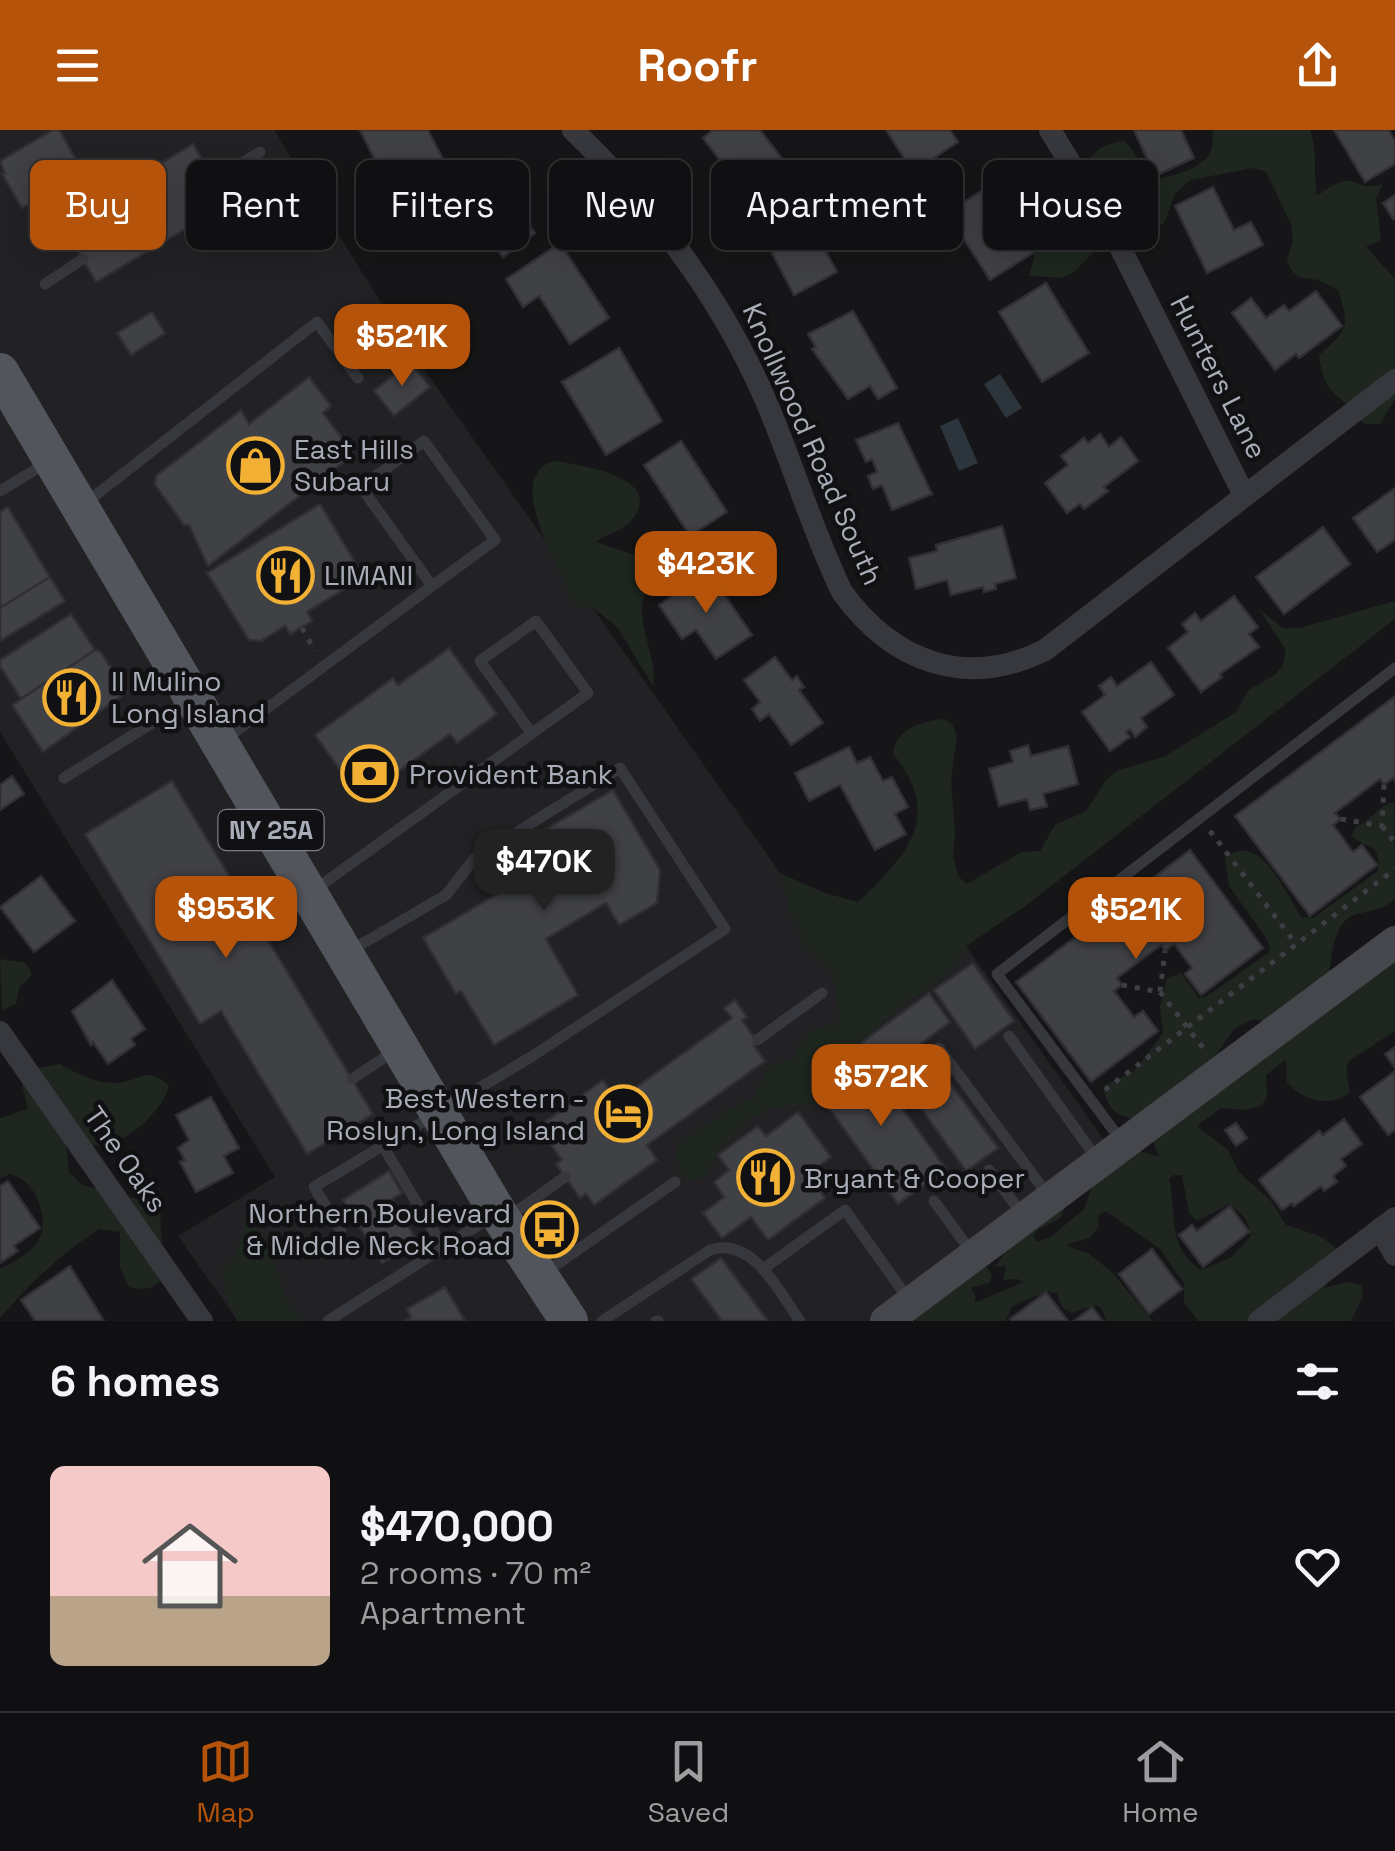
<!DOCTYPE html>
<meta charset="utf-8">
<style>
:root{--surface:#101012;--page:#19191b;--text:#f1f3f6;--muted:#9c9d9f;--line:#303032;--accent:#b45309}
body{margin:0;font-family:"Space Grotesk",sans-serif;background:var(--page);color:var(--text);height:100vh;display:flex;flex-direction:column;font-size:38px;white-space:nowrap}
*{box-sizing:border-box;margin:0}
p{font-size:32px;color:var(--muted)}
.icon{flex:none;width:55px;height:55px;fill:none;stroke:currentColor;stroke-width:2;stroke-linecap:round;stroke-linejoin:round}
.map{position:relative;height:1191px;overflow:hidden}
.sheet{display:flex;flex-direction:column;background:var(--surface);flex:1}
.sheet>*{flex:none}
.top-card{position:absolute;left:30px;top:30px;width:1335px;height:90px;display:flex;gap:20px}
.price{position:absolute;translate:-50% -85px;padding:0 22px;border-radius:20px;background:var(--accent);color:#fff;font-size:32px;line-height:65px;filter:drop-shadow(0 2px 5px #0008)}
.price::after{content:'';position:absolute;left:50%;top:60px;width:30px;height:22px;margin-left:-15px;background:inherit;clip-path:polygon(0 0,100% 0,50% 100%)}
.price.current{background:#222;color:#fff}
ul{padding:0;list-style:none}
li{display:flex;align-items:center;gap:30px;height:250px;padding:0 50px}
li+li{border-top:2px solid var(--line)}
li span{display:grid;place-items:center;flex:none;width:280px;height:200px;border-radius:15px;color:#555}
li>.icon{margin-inline-start:auto}
span .icon{width:120px;height:120px;fill:#fffc;stroke-width:1}
li b{font-size:42px}
h2{display:flex;justify-content:space-between;align-items:center;height:120px;padding:0 50px;font-size:42px}
.pill{padding:0 35px;border-radius:15px;background:var(--surface);box-shadow:0 5px 25px #0003,0 0 0 2px var(--line);font-size:35px;line-height:90px}
.pill.current{background:var(--accent);color:#fff}
header{display:flex;justify-content:space-between;align-items:center;height:130px;padding:0 50px;background:var(--accent);color:#fff;font-size:45px;font-weight:600}
.tabs{display:flex;justify-content:space-around;align-items:center;height:140px;border-top:2px solid var(--line);background:var(--surface);font-size:28px;color:var(--muted)}
.tabs a{display:grid;justify-items:center;gap:5px}
.tabs .current{color:var(--accent)}
.map>svg:first-child{display:block}
</style>
<header><svg class="icon" aria-label="menu" viewBox="0 0 24 24"><path d="M4 6h16M4 12h16M4 18h16"/></svg>Roofr<svg class="icon" aria-label="share" viewBox="0 0 24 24"><path d="M12 15V3M7 8l5-5 5 5M5 13v7h14v-7"/></svg></header>
<div class="map">
<svg width="1395" height="1191" viewBox="0 0 1395 1191">
<rect width="100%" height="100%" fill="#161618"/>
<polygon fill="#222225" points="0,0 274,0 407,215 812,788 966,816 1112,1021 886,1191 238,1191 178,1106 275,1047 0,602"/>
<g fill="#1e261f" fill-rule="evenodd">
<path d="M1213,0H1310C1318,21 1313,44 1317,66C1359,34 1349,64 1383,54L1376,69L1381,110L1366,117L1395,149V269L1380,294H1365C1358,289 1354,279 1348,275C1329,261 1322,251 1319,225C1348,201 1350,196 1338,160L1318,150L1299,147L1291,140L1287,129L1293,111L1291,94L1266,42L1253,38L1190,50L1175,64L1165,92L1135,114L1094,122L1073,143L1061,148L1029,146C1031,139 1034,129 1034,122C1034,111 1028,102 1032,90C1037,75 1054,78 1064,68C1086,43 1085,14 1125,11C1138,24 1138,38 1153,50C1172,46 1207,39 1212,17C1213,12 1212,6 1213,0Z"/>
<path d="M555,331C579,335 670,347 630,392C622,401 606,404 596,412L650,430L658,443C654,453 646,459 643,470C637,498 658,528 653,556L617,497L593,478L579,477L570,467C559,436 502,344 555,331Z"/>
<path d="M1395,471V489L1024,777L966,816L964,824L947,844L908,871L816,949L811,963L814,978C782,969 750,983 729,1008C718,1021 713,1036 703,1048L687,1050C676,1040 675,1025 679,1012L733,977L754,969C764,943 764,935 794,927L808,902L840,892L833,841L802,815L799,796L790,785L782,744L825,763L858,772C906,726 945,687 893,624C896,598 921,592 944,589L952,594L957,606L951,648L955,704L953,724L958,746L967,754L1022,722L1040,721L1055,695L1086,681L1106,650L1117,641L1166,626L1236,582L1249,560L1276,544L1283,535L1286,520L1259,479L1283,498H1300Z"/>
<path d="M1394,672L1395,769C1382,780 1372,780 1357,784C1333,789 1331,829 1329,849L1395,812V901L1349,931L1346,939L1350,962C1330,979 1304,970 1287,953L1286,929L1266,945L1267,967L1261,976L1246,980L1221,978L1197,996L1228,1020L1239,1042L1271,1071L1286,1095L1320,1106L1335,1117L1338,1130L1324,1158L1348,1152L1361,1155L1363,1166L1351,1191H1198L1184,1172V1153L1160,1119L1106,1081L1098,1086L1099,1096L1090,1108L1065,1115L1089,1124L1113,1143L1153,1191H1106L1102,1179L1096,1175L1071,1183L1062,1177L1057,1164L1048,1161L1012,1176L1006,1191H915L912,1186L981,1137H988L992,1147L989,1153L971,1158L976,1167L974,1173L1024,1152L1017,1149L1003,1150L1006,1136L995,1137L1006,1120L1066,1073L1061,1088L1039,1099L1033,1106L1037,1112L1051,1107L1084,1079L1097,1044L1137,1020L1159,1027L1149,1001L1266,892L1253,889L1234,899L1220,919L1212,936L1134,989C1114,986 1106,975 1103,956L1134,941L1163,903L1160,876L1167,848L1181,843L1199,868L1207,866L1268,823L1270,817L1266,808L1229,756L1225,729C1257,697 1287,764 1301,787L1313,788L1378,741C1381,712 1367,720 1352,706L1356,697C1372,690 1377,676 1394,672ZM1174,1045H1182L1189,1083L1197,1091L1230,1074L1246,1089L1251,1106L1230,1128L1201,1140C1166,1117 1177,1082 1169,1049Z"/>
<polygon points="0,829 26,833 32,844 19,858 16,874 2,880"/>
<path d="M60,934C78,944 94,953 115,953C140,953 145,933 169,956C164,979 129,1011 105,1015C90,1017 79,1012 65,1006L69,1042L82,1055L161,1075C158,1100 166,1123 163,1148C153,1160 144,1160 129,1157L120,1138V1102L99,1099C61,1124 30,1153 0,1188V1139C31,1124 53,1108 38,1071C33,1057 24,1048 10,1044L0,1048V988L28,979L22,955L38,938Z"/>
<polygon points="247,1088 270,1113 287,1171 303,1191 237,1191 227,1168 223,1142 235,1125"/>
</g>
<g fill="#2c353c">
<polygon points="1000,244 1022,278 1006,288 984,254"/>
<polygon points="958,288 978,333 959,341 940,296"/>
</g>
<g fill="#404145" stroke="#303034" stroke-width="2.5">
<polygon points="53,0 59,0 83,41 22,78 2,44 5,43 0,31"/>
<polygon points="360,0 428,0 444,31 389,59"/>
<polygon points="713,0 760,0 784,31 744,62 703,8"/>
<polygon points="886,0 950,0 958,12 913,42"/>
<polygon points="1134,0 1181,0 1194,28 1155,46"/>
<polygon points="1334,0 1389,0 1395,11 1395,34 1365,52"/>
<polygon points="193,14 228,74 96,152 76,118 125,88 111,63"/>
<polygon points="493,33 525,76 518,81 535,103 503,127 455,61"/>
<polygon points="1213,57 1234,100 1251,92 1263,115 1207,143 1175,76"/>
<polygon points="986,58 994,70 998,68 1033,123 990,150 947,83"/>
<polygon points="1395,65 1395,89 1393,89 1383,73"/>
<polygon points="805,83 837,142 794,165 763,106"/>
<polygon points="560,113 609,188 570,214 539,166 523,177 506,149"/>
<polygon points="1046,153 1089,223 1042,252 999,182"/>
<polygon points="1316,161 1342,196 1299,228 1296,224 1275,240 1232,183 1251,168 1266,188 1284,175 1289,181"/>
<polygon points="853,181 897,258 878,269 870,256 848,269 812,219 816,217 808,204"/>
<polygon points="152,182 165,203 131,225 117,203"/>
<polygon points="619,218 662,291 606,325 562,252"/>
<polygon points="410,231 430,257 394,286 374,261"/>
<polygon points="309,247 331,276 323,283 354,324 208,436 189,395 184,395 155,355 156,346 241,280 249,294"/>
<polygon points="898,293 932,364 892,380 882,355 873,359 868,346 877,342 872,329 866,332 856,310"/>
<polygon points="1100,304 1109,317 1121,307 1138,331 1104,357 1108,361 1084,379 1080,374 1067,383 1045,353 1068,335 1061,326 1084,308 1088,313"/>
<polygon points="681,311 727,382 690,406 644,335"/>
<polygon points="1395,358 1395,410 1377,422 1353,388"/>
<polygon points="320,374 364,447 307,482 312,491 290,504 285,496 261,511 249,510 207,443"/>
<polygon points="8,377 50,447 0,478 0,382"/>
<polygon points="1002,396 1016,448 995,454 996,459 984,462 983,457 951,465 947,450 916,459 909,428 937,421 936,415"/>
<polygon points="1323,397 1350,434 1284,484 1256,447"/>
<polygon points="708,441 752,505 716,529 696,500 682,509 659,475"/>
<polygon points="50,447 65,471 0,511 0,478"/>
<polygon points="1234,466 1258,497 1249,504 1259,517 1220,544 1222,547 1201,562 1168,518 1188,502 1182,494 1195,483 1201,491"/>
<polygon points="71,484 95,520 21,569 0,536 0,530"/>
<polygon points="449,518 497,584 457,613 450,604 371,661 353,636 343,644 315,605 393,548 398,555"/>
<polygon points="95,520 100,521 127,562 43,622 12,575"/>
<polygon points="775,527 792,550 797,546 804,557 799,560 823,593 791,615 769,584 760,591 752,579 760,572 744,550"/>
<polygon points="1151,532 1174,565 1141,588 1147,597 1135,607 1130,599 1126,602 1130,607 1110,621 1082,582 1105,565 1099,556 1111,547 1117,556"/>
<polygon points="1395,566 1395,651 1393,648 1384,655 1380,649 1335,683 1341,689 1333,695 1353,722 1362,715 1377,735 1310,786 1235,686"/>
<polygon points="1028,615 1031,626 1068,616 1078,654 1043,664 1047,676 1030,680 1027,669 999,676 989,639 1013,632 1010,621"/>
<polygon points="849,617 857,633 870,627 883,651 892,647 908,677 895,684 906,704 875,720 840,655 809,671 795,643"/>
<polygon points="12,646 24,664 0,680 0,655"/>
<polygon points="172,651 373,984 307,1024 221,881 200,894 85,704"/>
<polygon points="613,660 660,740 657,773 619,795 606,773 546,809 578,865 494,915 461,861 456,864 423,808 505,759 489,732"/>
<polygon points="1190,720 1263,818 1201,865 1185,844 1192,838 1174,814 1165,821 1161,815 1117,848 1122,855 1114,861 1134,887 1143,881 1158,901 1091,952 1016,852"/>
<polygon points="41,746 75,791 34,822 0,777"/>
<polygon points="973,833 1014,891 975,919 934,860"/>
<polygon points="112,850 145,899 131,909 135,915 108,934 93,912 91,915 72,881"/>
<polygon points="929,863 950,892 883,942 861,913"/>
<polygon points="735,870 747,887 742,890 758,913 754,916 765,931 647,1015 657,1030 594,1075 586,1064 580,1068 556,1034 562,1030 538,997 603,950 617,971 732,888 724,878"/>
<polygon points="1395,917 1395,938 1385,924"/>
<polygon points="864,925 946,1039 898,1074 816,960"/>
<polygon points="938,937 998,1018 966,1041 907,959"/>
<polygon points="1395,941 1395,1000 1388,1005 1360,967"/>
<polygon points="211,967 239,1018 224,1026 233,1043 196,1062 180,1032 185,1030 178,1018 189,1010 176,985"/>
<polygon points="798,982 831,1027 808,1044 825,1068 768,1110 751,1087 722,1108 703,1083 724,1067 714,1052 729,1040 718,1025 758,996 766,1006"/>
<polygon points="1344,989 1362,1014 1341,1029 1346,1036 1333,1046 1337,1052 1324,1061 1321,1056 1294,1076 1292,1073 1282,1080 1259,1050 1319,1001 1323,1005"/>
<polygon points="1236,993 1247,1008 1236,1016 1225,1000"/>
<polygon points="389,1041 402,1063 392,1069 417,1111 382,1133 343,1070"/>
<polygon points="8,1051 40,1098 14,1116 18,1121 0,1133 0,1056"/>
<polygon points="1230,1076 1249,1102 1203,1137 1179,1105 1192,1095 1197,1101"/>
<polygon points="1152,1119 1182,1159 1149,1184 1119,1144"/>
<polygon points="721,1128 768,1191 722,1191 691,1149"/>
<polygon points="70,1136 104,1191 35,1191 21,1170"/>
<polygon points="445,1157 465,1191 404,1191 411,1187 407,1179"/>
<polygon points="1046,1162 1068,1191 1012,1191 1010,1189"/>
<polygon points="1092,1177 1103,1191 1074,1191"/>
</g>
<g fill="none" stroke-linecap="round" stroke-linejoin="round">
<g stroke="#3d3f44" stroke-width="5" stroke-dasharray="5 8" stroke-linecap="butt">
<polyline points="302,498 315,521"/>
<polyline points="1341,689 1382,696 1384,655"/>
<polyline points="1382,696 1395,713"/>
<polyline points="1210,701 1296,814"/>
<polyline points="1122,855 1160,862 1165,821"/>
<polyline points="1160,862 1203,918"/>
<polyline points="1105,960 1395,739"/>
</g>
<g stroke="#37383d" stroke-width="11">
<polyline points="214,50 260,22"/>
<polyline points="45,154 83,129"/>
<polygon points="424,311 495,410 432,456 361,357"/>
<polyline points="0,361 48,332"/>
<polyline points="83,375 317,192 358,248"/>
<polyline points="223,611 432,456"/>
<polyline points="64,648 189,570"/>
<polyline points="313,761 588,563 536,491 480,531 532,604"/>
<polyline points="1009,906 1097,1029"/>
<polyline points="757,910 822,863"/>
<polyline points="352,949 396,920"/>
<polyline points="893,952 939,918 1047,1064"/>
<polyline points="1123,1013 997,844 1395,538"/>
<polyline points="383,1016 443,1117"/>
<polyline points="989,1040 1022,1084"/>
<polyline points="934,1071 973,1124"/>
<polyline points="507,1088 565,1047"/>
<polyline points="341,1101 314,1057 531,927 725,799 620,638 474,729 446,765 348,822"/>
<polyline points="763,1139 845,1080 909,1170"/>
<polyline points="543,1144 675,1052"/>
<polyline points="328,1191 494,1085"/>
<path d="M602,1191L710,1120C753,1106 779,1162 800,1191"/>
<polyline points="656,1191 658,1191"/>
</g>
<g stroke="#37383d" stroke-width="22">
<path d="M573,0C654,78 721,167 766,271C793,334 812,400 842,462C892,531 965,560 1045,520L1395,250"/>
<polyline points="1050,0 1115,107 1244,365"/>
<polyline points="0,902 202,1191"/>
<polyline points="1380,1099 1395,1125"/>
<polyline points="1259,1191 1395,1088"/>
</g>
<polyline stroke="#45474d" stroke-width="32" points="886,1191 1395,812"/>
<polyline stroke="#53555c" stroke-width="38" points="0,242 498,1083 569,1191"/>
</g>
<defs>
<symbol id="shop-ring" viewBox="-11 -11 22 22"><circle r="9.5" fill="#111113" stroke="#f2b134" stroke-width="1.5"/><path d="M-5-2.5h2.3a2.7 3.5 0 0 1 5.4 0H5L5.5 6h-11ZM-1.5-2.5h3a1.5 2.3 0 0 0-3 0Z" fill="#f2b134"/></symbol>
<symbol id="restaurant-ring" viewBox="-11 -11 22 22"><circle r="9.5" fill="#111113" stroke="#f2b134" stroke-width="1.5"/><path d="M-5-6h1v4h1v-4h1v4h1v-4h1v5L-1.5 .5V6h-2V.5L-5-1ZM5-6V6H3V1.5H1.5Q1.5-4 5-6Z" fill="#f2b134"/></symbol>
<symbol id="bank-ring" viewBox="-11 -11 22 22"><circle r="9.5" fill="#111113" stroke="#f2b134" stroke-width="1.5"/><path d="M-6-4H6V4H-6ZM0-2.3a2.3 2.3 0 1 0 0 4.6a2.3 2.3 0 1 0 0-4.6Z" fill="#f2b134"/></symbol>
<symbol id="hotel-ring" viewBox="-11 -11 22 22"><circle r="9.5" fill="#111113" stroke="#f2b134" stroke-width="1.5"/><path d="M-6-4.5h1.5V1H6V5H4.5V3h-9V5H-6ZM-4 0a1.8 1.8 0 1 1 3.6 0ZM.5 0V-2.5h3Q6-2.5 6 0Z" fill="#f2b134"/></symbol>
<symbol id="bus-ring" viewBox="-11 -11 22 22"><circle r="9.5" fill="#111113" stroke="#f2b134" stroke-width="1.5"/><path d="M-5-6H5V4H4V6H2V4H-2V6H-4V4H-5ZM-3.5-4V0h7V-4ZM-3.5 1.2v1.5H-2V1.2ZM2 1.2v1.5H3.5V1.2Z" fill="#f2b134"/></symbol>
</defs>
<g fill-rule="evenodd">
<use href="#shop-ring" x="224" y="304" width="63" height="63"/>
<use href="#restaurant-ring" x="254" y="414" width="63" height="63"/>
<use href="#restaurant-ring" x="40" y="536" width="63" height="63"/>
<use href="#bank-ring" x="338" y="612" width="63" height="63"/>
<use href="#hotel-ring" x="592" y="952" width="63" height="63"/>
<use href="#restaurant-ring" x="734" y="1016" width="63" height="63"/>
<use href="#bus-ring" x="518" y="1068" width="63" height="63"/>
</g>
<g text-anchor="middle" stroke-width="9" stroke-linejoin="round" paint-order="stroke">
<rect fill="#111113" stroke="#7b7e86" stroke-width="2.5" x="218.5" y="680" width="105" height="40" rx="8"/>
<g font-size="25" font-weight="bold" fill="#a8adb8">
<text x="271" y="709">NY 25A</text>
</g>
<g font-size="28" fill="#a8adb8" stroke="#111113">
<text transform="translate(1219 247) rotate(63)" y="10">Hunters Lane</text>
<text transform="translate(813 314) rotate(66)" y="10">Knollwood Road South</text>
<text transform="translate(126 1029) rotate(55)" y="10">The Oaks</text>
</g>
<g font-size="28" fill="#a8adb8" stroke="#111113" text-anchor="start">
<text x="294" y="329">East Hills<tspan x="294" dy="32">Subaru</tspan></text>
<text x="324" y="455">LIMANI</text>
<text x="111" y="561">Il Mulino<tspan x="111" dy="32">Long Island</tspan></text>
<text x="409" y="654">Provident Bank</text>
<text x="585" y="978" text-anchor="end">Best Western -<tspan x="585" dy="32">Roslyn, Long Island</tspan></text>
<text x="804" y="1058">Bryant &amp; Cooper</text>
<text x="511" y="1093" text-anchor="end">Northern Boulevard<tspan x="511" dy="32">&amp; Middle Neck Road</tspan></text>
</g>
</g>
</svg>
<b class="price" style="left:402px;top:259px">$521K</b>
<b class="price" style="left:706px;top:486px">$423K</b>
<b class="price current" style="left:544px;top:784px">$470K</b>
<b class="price" style="left:226px;top:831px">$953K</b>
<b class="price" style="left:1136px;top:832px">$521K</b>
<b class="price" style="left:881px;top:999px">$572K</b>
<div class="top-card">
<a class="pill current">Buy</a>
<a class="pill">Rent</a>
<a class="pill">Filters</a>
<a class="pill">New</a>
<a class="pill">Apartment</a>
<a class="pill">House</a>
</div>
</div>
<section class="sheet">
<h2>6 homes<svg class="icon" aria-label="filters" viewBox="0 0 24 24"><path d="M4 7h16M4 17h16"/><circle cx="9" cy="7" r="2"/><circle cx="15" cy="17" r="2"/></svg></h2>
<ul>
<li><span style="background:linear-gradient(#f6c9c9 65%,#b9a48a 0)"><svg class="icon" aria-label="home" viewBox="0 0 24 24"><path d="M3 11l9-7 9 7M6 9v11h12V9"/></svg></span><div><b>$470,000</b><p>2 rooms · 70 m²</p><p>Apartment</p></div><svg class="icon" aria-label="heart" viewBox="0 0 24 24"><path d="M12 20l-8-8c-3-5 5-10 8-4 3-6 11-1 8 4z"/></svg></li>
</ul>
</section>
<nav class="tabs">
<a class="current"><svg class="icon" aria-label="map" viewBox="0 0 24 24"><path d="M3 6l6-2 6 2 6-2v14l-6 2-6-2-6 2zM9 4v14M15 6v14"/></svg>Map</a>
<a><svg class="icon" aria-label="saved" viewBox="0 0 24 24"><path d="M7 4h10v16l-5-4-5 4z"/></svg>Saved</a>
<a><svg class="icon" aria-label="home" viewBox="0 0 24 24"><path d="M3 11l9-7 9 7M6 9v11h12V9"/></svg>Home</a>
</nav>
